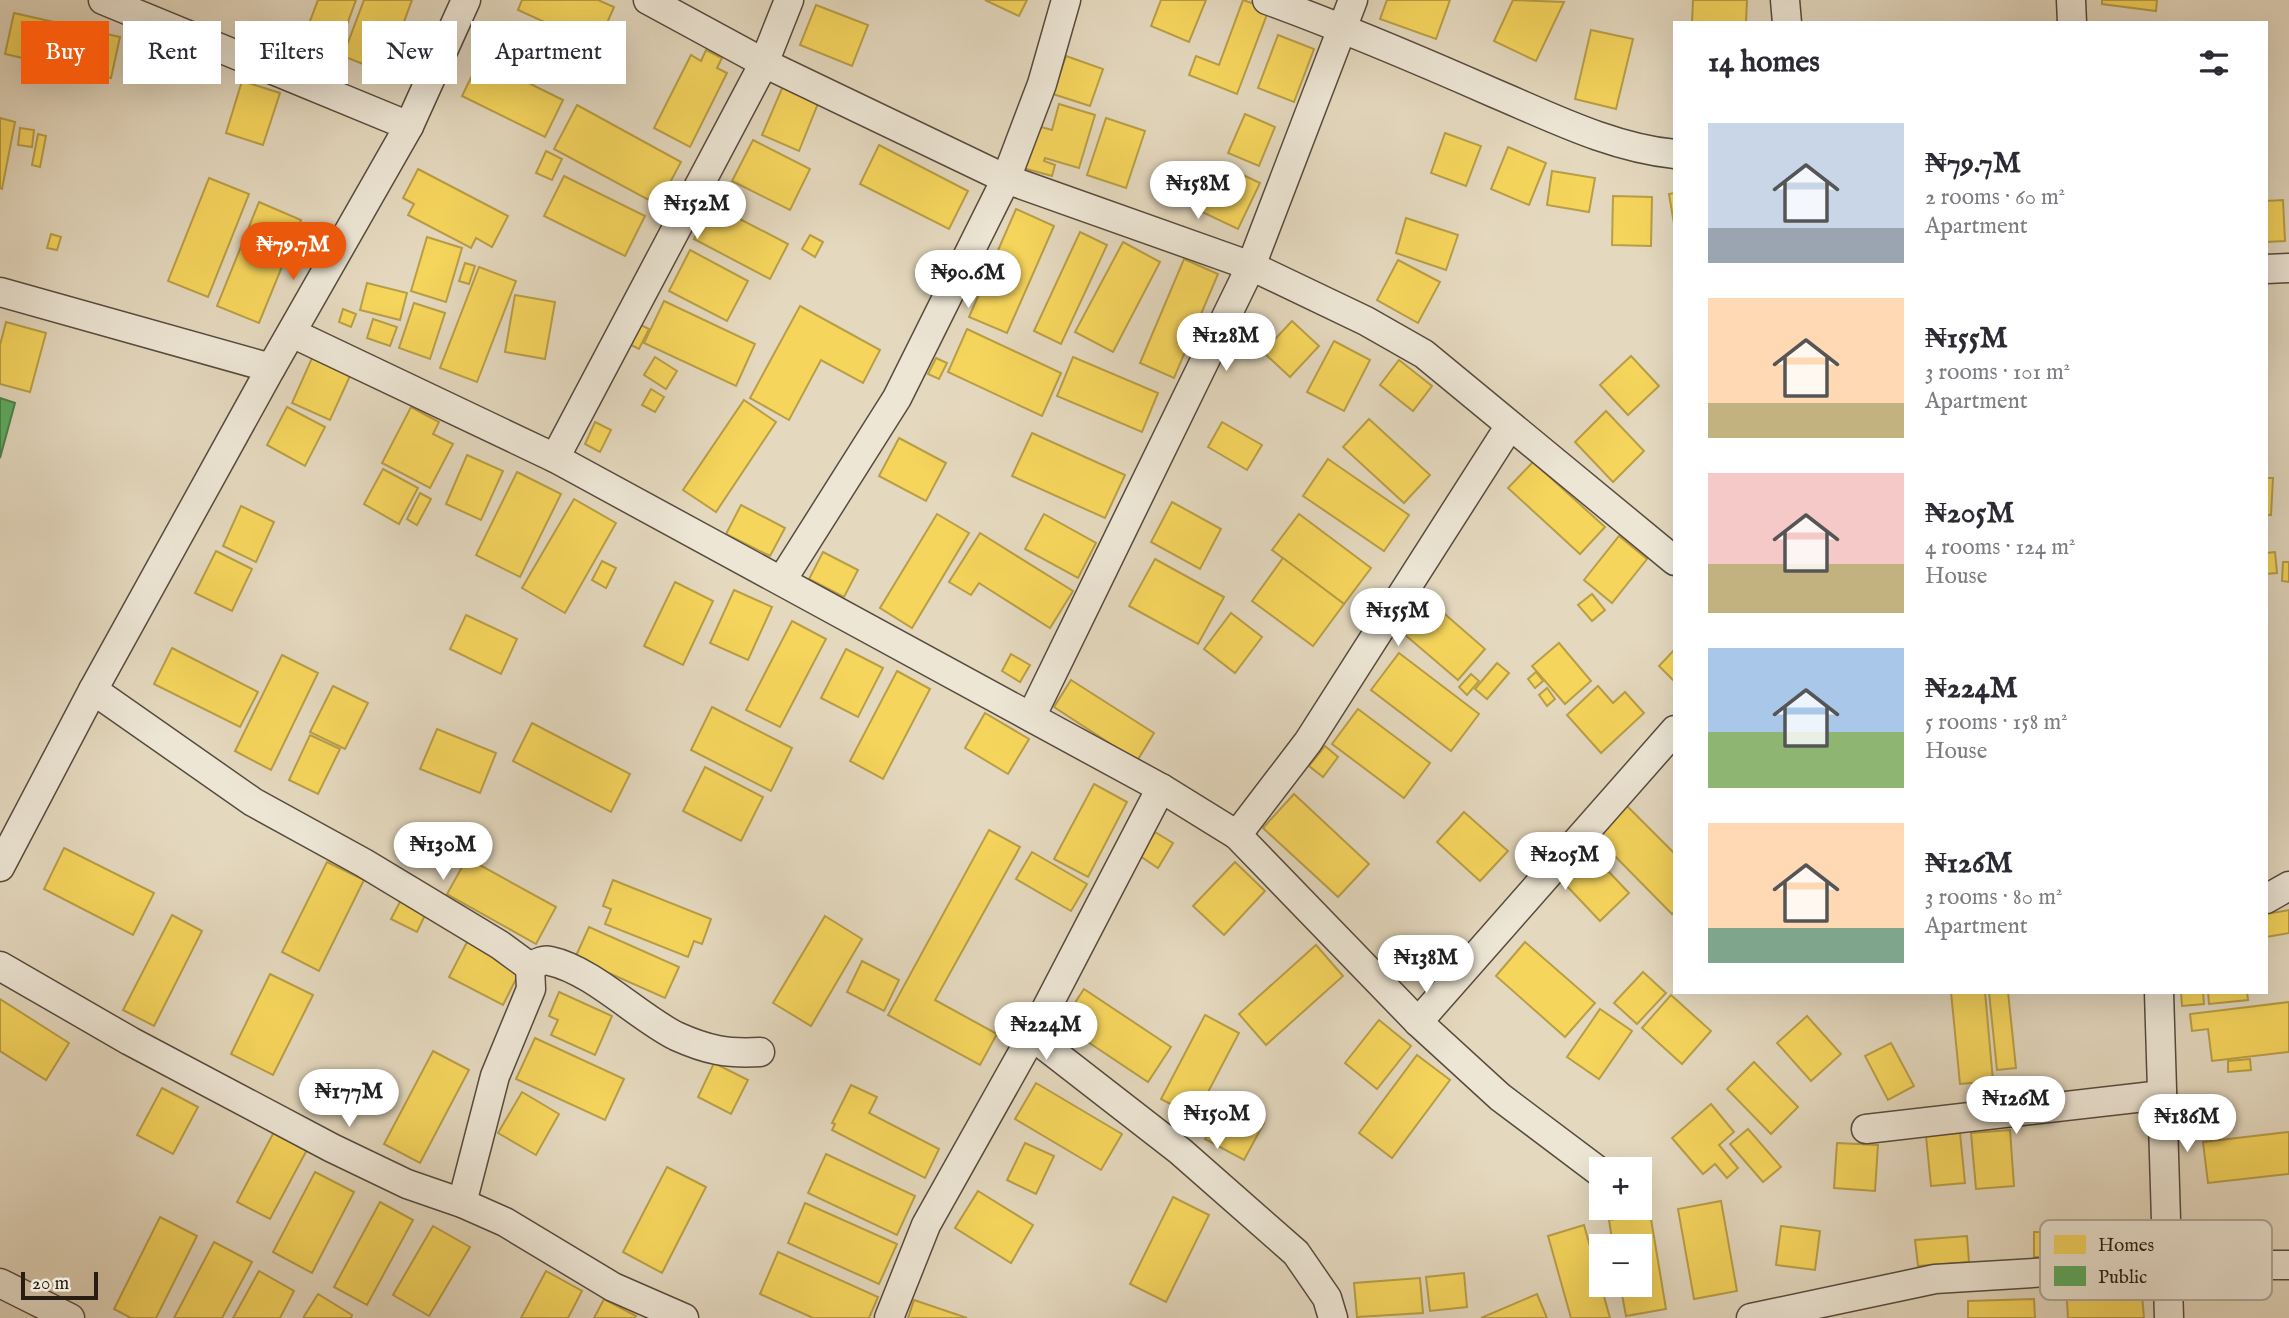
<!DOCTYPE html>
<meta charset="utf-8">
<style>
:root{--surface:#fff;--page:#f2f2f3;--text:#2b2b33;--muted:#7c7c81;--accent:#ea580c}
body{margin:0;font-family:"IM FELL English",serif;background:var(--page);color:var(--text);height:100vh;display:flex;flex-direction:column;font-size:26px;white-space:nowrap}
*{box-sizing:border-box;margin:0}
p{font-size:23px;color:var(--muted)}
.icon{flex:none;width:38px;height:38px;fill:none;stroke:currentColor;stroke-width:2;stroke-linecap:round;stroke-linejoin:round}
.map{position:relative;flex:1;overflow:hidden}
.panel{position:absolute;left:1673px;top:21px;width:595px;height:973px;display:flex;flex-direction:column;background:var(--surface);border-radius:0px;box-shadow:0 7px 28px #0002}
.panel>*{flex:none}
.guide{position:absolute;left:21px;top:21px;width:665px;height:63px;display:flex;gap:14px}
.fabs{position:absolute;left:1589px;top:1157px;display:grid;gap:14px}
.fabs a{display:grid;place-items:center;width:63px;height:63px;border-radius:0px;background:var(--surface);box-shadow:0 7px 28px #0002;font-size:35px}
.scale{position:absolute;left:21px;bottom:18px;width:77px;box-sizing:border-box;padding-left:7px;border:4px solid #281c13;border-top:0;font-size:19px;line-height:24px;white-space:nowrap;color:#281c13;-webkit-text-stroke:5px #ede6d5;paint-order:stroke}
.price{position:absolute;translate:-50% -60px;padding:0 16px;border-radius:24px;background:#fff;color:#222;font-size:23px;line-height:46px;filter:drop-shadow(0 2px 4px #0008)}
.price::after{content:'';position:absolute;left:50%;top:42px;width:21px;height:16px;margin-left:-10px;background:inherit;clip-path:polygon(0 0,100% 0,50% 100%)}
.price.selected{background:var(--accent);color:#fff}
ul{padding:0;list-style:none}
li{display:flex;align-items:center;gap:21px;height:175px;padding:0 35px}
li span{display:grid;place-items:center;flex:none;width:196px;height:140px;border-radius:0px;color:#555}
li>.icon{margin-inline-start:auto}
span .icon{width:84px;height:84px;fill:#fffc;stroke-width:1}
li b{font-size:30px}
h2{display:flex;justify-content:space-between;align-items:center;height:84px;padding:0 35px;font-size:30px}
.pill{padding:0 24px;border-radius:0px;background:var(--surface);box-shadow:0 7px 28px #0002;font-size:24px;line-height:63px}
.pill.selected{background:var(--accent);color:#fff}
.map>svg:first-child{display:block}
</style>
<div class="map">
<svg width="2289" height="1318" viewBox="0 0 2289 1318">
<rect width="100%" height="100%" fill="#e4d8be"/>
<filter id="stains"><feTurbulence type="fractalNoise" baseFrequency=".00286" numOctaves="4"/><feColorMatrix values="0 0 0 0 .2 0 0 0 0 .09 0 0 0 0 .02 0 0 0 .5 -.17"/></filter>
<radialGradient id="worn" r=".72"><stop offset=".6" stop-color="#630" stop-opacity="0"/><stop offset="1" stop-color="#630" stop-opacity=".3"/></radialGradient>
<g fill="#f6d55c" stroke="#b89e46" stroke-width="2">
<polygon points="318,0 356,0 338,49 304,37"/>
<polygon points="364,0 412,0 385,73 343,56"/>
<polygon points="522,0 598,0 614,7 597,46 518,10"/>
<polygon points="985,0 1027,0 1019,16"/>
<polygon points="1161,0 1206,0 1189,42 1151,26"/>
<polygon points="1243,0 1269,9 1237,94 1189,75 1196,56 1219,65"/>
<polygon points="1387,0 1450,0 1436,39 1380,19"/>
<polygon points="1513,0 1564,2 1536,61 1494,41"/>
<polygon points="1693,0 1747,0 1746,23 1692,23"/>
<polygon points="2102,0 2157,0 2156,11 2102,4"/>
<polygon points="816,5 868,25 852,66 800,45"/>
<polygon points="14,13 120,37 111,78 5,54"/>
<polygon points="1591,30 1633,39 1616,109 1575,99"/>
<polygon points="605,31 619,36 612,56 598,51"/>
<polygon points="1278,35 1314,49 1294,102 1258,88"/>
<polygon points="304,40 317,46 313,55 300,49"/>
<polygon points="706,50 722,58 717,68 727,73 690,147 654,128 691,55 701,61"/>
<polygon points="1066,56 1103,69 1090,106 1053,94"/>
<polygon points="480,59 563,100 545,137 462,96"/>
<polygon points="242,81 280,93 263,145 226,133"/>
<polygon points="783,86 819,101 799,151 762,135"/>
<polygon points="1059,104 1095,115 1079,168 1045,158 1044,161 1055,165 1052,176 1023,168 1034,125 1052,130"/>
<polygon points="577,105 681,162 658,205 554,149"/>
<polygon points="1245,114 1275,127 1259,166 1228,153"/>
<polygon points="0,118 15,122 2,189 0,188"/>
<polygon points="1106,118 1145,131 1126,188 1087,175"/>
<polygon points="20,128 34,130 32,147 18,145"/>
<polygon points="1445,133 1481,146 1466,186 1431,173"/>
<polygon points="38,134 46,136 40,167 32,165"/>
<polygon points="753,140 810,169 790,210 732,181"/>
<polygon points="879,145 968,191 949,229 860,184"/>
<polygon points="1508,147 1546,163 1529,205 1491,189"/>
<polygon points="546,151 562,159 552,180 536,173"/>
<polygon points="1222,165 1260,183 1238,229 1200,211"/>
<polygon points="418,169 508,216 492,247 476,238 471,248 408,215 414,204 403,198"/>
<polygon points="1552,171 1595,178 1589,212 1547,205"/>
<polygon points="564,176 645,216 625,256 544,216"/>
<polygon points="209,178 249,194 208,297 168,281"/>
<polygon points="1675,193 1675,230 1669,194"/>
<polygon points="1613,196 1652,197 1651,246 1612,245"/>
<polygon points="2283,200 2285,241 2266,242 2266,201"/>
<polygon points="259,202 301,220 259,323 217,306"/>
<polygon points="713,205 788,244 770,279 694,239"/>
<polygon points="1016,209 1054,226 1007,333 969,317"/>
<polygon points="1406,218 1458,235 1446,270 1396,253"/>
<polygon points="1080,232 1107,245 1061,344 1034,331"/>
<polygon points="51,234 61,237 57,250 47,248"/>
<polygon points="810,235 823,242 815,257 802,249"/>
<polygon points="427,237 462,248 446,302 411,291"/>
<polygon points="1123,242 1160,262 1113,352 1075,332"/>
<polygon points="690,250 748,281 727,321 669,291"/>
<polygon points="1184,259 1218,274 1174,378 1140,363"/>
<polygon points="1398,260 1440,282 1418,323 1377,300"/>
<polygon points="465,263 475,266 469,284 459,281"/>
<polygon points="479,267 516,281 477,382 440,368"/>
<polygon points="367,283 407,293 400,320 360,310"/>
<polygon points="515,295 555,302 545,359 505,352"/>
<polygon points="664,301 755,344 736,386 644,343"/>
<polygon points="414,303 445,313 430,359 399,348"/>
<polygon points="800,306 880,350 863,383 821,360 789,420 750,398"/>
<polygon points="343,309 356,314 351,327 339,322"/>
<polygon points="373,319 397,327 390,346 367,338"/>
<polygon points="1292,321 1319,346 1290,377 1263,352"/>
<polygon points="6,322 46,333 30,392 0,384 0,345"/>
<polygon points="639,324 649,329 639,349 629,344"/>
<polygon points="967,329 1061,373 1042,416 948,372"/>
<polygon points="1334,341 1370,360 1344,411 1307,392"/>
<polygon points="1631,356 1659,386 1628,415 1600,385"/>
<polygon points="655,357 677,371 666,389 644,375"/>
<polygon points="1073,357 1158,393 1142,432 1057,396"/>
<polygon points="312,358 350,376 330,420 292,403"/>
<polygon points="936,358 947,363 939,379 928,374"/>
<polygon points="1399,360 1432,386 1413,411 1380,385"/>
<polygon points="651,389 664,397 655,412 642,405"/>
<polygon points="744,400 776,422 716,512 683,490"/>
<polygon points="287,407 325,427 305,466 267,445"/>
<polygon points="411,407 439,422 433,434 453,444 430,488 382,463"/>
<polygon points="1606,411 1644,451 1613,482 1575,442"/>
<polygon points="1369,419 1430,475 1404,503 1343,447"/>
<polygon points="595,422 611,430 600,452 585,444"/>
<polygon points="1222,422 1262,445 1247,470 1208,447"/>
<polygon points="1032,433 1125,475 1105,518 1012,476"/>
<polygon points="899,438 946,463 926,501 879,476"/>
<polygon points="467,455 503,471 481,520 446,504"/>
<polygon points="1328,459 1409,515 1384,551 1303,496"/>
<polygon points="1533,462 1605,527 1580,554 1508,488"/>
<polygon points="383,469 418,488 399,524 364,504"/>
<polygon points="517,472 561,494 520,577 476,555"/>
<polygon points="2266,478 2273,478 2271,515 2266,515"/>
<polygon points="420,493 431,499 417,525 407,519"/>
<polygon points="574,499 616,523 565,613 522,588"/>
<polygon points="1172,502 1221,529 1200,569 1151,542"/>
<polygon points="741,505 785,528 770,556 726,534"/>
<polygon points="241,506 274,522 256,562 223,546"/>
<polygon points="937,514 969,533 912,628 880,608"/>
<polygon points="1044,514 1096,543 1078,578 1025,549"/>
<polygon points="1299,514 1371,568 1344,604 1272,550"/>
<polygon points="980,533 1073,591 1050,628 979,583 971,595 949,582"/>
<polygon points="1619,536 1647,559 1612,603 1584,580"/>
<polygon points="216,551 252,569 232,611 195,593"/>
<polygon points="823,552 858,570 844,597 809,579"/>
<polygon points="2275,552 2277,573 2266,574 2266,553"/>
<polygon points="1283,558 1344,604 1313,646 1252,601"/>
<polygon points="1155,559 1224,597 1198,644 1129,606"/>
<polygon points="602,561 616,568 606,588 592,580"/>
<polygon points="2283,562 2289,562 2289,582 2282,581"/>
<polygon points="675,582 713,601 683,665 644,646"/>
<polygon points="734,590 772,607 748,660 710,643"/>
<polygon points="1592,594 1605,610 1592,621 1578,605"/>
<polygon points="1431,602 1485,649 1458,680 1404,634"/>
<polygon points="1231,613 1262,637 1235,673 1204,649"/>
<polygon points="466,615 517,639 501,674 450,649"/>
<polygon points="792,621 826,639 780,727 746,710"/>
<polygon points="1559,643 1591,681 1565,704 1532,666"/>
<polygon points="172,648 258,692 240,727 154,684"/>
<polygon points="846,649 883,668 858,717 821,698"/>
<polygon points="1675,649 1675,682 1659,666"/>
<polygon points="1399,653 1479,714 1451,751 1371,690"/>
<polygon points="1011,654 1030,665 1020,682 1002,671"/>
<polygon points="282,655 318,673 271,770 235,751"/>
<polygon points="1497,663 1509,673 1487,699 1475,689"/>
<polygon points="897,671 930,689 883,779 850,761"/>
<polygon points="1536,672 1543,681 1535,688 1528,679"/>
<polygon points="1471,674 1479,681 1467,695 1459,687"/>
<polygon points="1071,680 1154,733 1137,761 1054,707"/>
<polygon points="333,686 368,703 345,749 310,732"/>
<polygon points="1598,686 1613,703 1625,692 1644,713 1601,753 1567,715"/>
<polygon points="1547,688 1555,699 1547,706 1539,695"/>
<polygon points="712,707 792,748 771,791 691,750"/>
<polygon points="1358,709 1430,763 1404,798 1332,744"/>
<polygon points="985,713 1029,739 1008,774 965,748"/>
<polygon points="532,723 630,774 611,812 513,761"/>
<polygon points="437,729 496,753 480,793 420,769"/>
<polygon points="310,735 340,749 318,794 289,780"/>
<polygon points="1325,746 1338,757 1323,777 1309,766"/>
<polygon points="705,767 763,797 741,841 683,811"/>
<polygon points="1094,784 1127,802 1088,877 1054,859"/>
<polygon points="1294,794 1369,864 1338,897 1263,828"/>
<polygon points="1626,805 1675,854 1675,911 1672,914 1595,836"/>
<polygon points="1464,812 1508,851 1480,881 1437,842"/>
<polygon points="989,830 1020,847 935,1000 997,1034 980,1065 888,1015"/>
<polygon points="1155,832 1173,843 1158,868 1140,856"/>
<polygon points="64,848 154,893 133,935 44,889"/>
<polygon points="1032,852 1087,884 1071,911 1016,879"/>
<polygon points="1591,853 1629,893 1600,921 1563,882"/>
<polygon points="467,858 556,907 536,944 447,894"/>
<polygon points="327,862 364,880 319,971 282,952"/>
<polygon points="1235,862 1265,891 1224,935 1193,906"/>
<polygon points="613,880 711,919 702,944 694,941 688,957 605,924 611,909 603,906"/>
<polygon points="402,898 427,911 417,932 391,919"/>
<polygon points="2289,910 2289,933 2266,937 2266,914"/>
<polygon points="172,915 202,931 154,1026 123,1010"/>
<polygon points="825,916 862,939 811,1026 773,1003"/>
<polygon points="589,927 679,967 665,998 575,958"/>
<polygon points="467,942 521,969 503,1005 449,977"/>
<polygon points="1525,942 1595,1003 1565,1037 1496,976"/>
<polygon points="1316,945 1343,976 1266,1045 1239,1014"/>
<polygon points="862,961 899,980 884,1011 847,992"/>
<polygon points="1643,972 1666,993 1637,1024 1614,1003"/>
<polygon points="270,974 313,995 273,1075 231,1054"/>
<polygon points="1084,989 1171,1047 1148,1082 1061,1024"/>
<polygon points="559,992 612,1016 595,1055 551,1035 558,1020 549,1016"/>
<polygon points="1951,992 1985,992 1993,1081 1960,1084"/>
<polygon points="1989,992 2008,992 2016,1068 1997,1070"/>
<polygon points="2181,992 2203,992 2204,1004 2182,1006"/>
<polygon points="2208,992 2247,992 2248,1000 2209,1004"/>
<polygon points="1671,995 1711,1031 1682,1064 1642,1028"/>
<polygon points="0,999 69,1043 46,1080 0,1051"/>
<polygon points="2289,1002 2289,1052 2212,1061 2208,1029 2192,1031 2190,1014"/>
<polygon points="1600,1009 1632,1031 1599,1079 1567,1057"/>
<polygon points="1205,1015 1239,1033 1195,1117 1161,1099"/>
<polygon points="1807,1016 1841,1054 1811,1081 1777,1043"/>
<polygon points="1379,1020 1411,1046 1377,1089 1345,1063"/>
<polygon points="535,1038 624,1079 605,1120 516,1079"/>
<polygon points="1891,1043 1914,1086 1888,1100 1865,1056"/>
<polygon points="433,1051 469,1070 420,1163 384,1144"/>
<polygon points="1417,1055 1450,1080 1392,1158 1359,1133"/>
<polygon points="2250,1059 2251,1070 2228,1072 2228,1061"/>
<polygon points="1754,1062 1798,1107 1771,1134 1727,1089"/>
<polygon points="714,1063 748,1080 731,1114 698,1097"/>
<polygon points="1036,1083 1122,1134 1101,1170 1015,1119"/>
<polygon points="851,1085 877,1097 869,1113 939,1149 925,1178 832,1130 835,1124 832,1123"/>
<polygon points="162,1088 198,1107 173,1154 137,1135"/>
<polygon points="522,1092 559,1114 536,1155 498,1133"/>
<polygon points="1225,1102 1264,1123 1244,1160 1205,1139"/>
<polygon points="1711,1104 1734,1132 1719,1145 1738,1168 1727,1178 1715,1164 1703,1174 1672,1138"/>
<polygon points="1748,1129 1781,1167 1763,1182 1730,1144"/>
<polygon points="275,1130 308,1148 270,1219 237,1202"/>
<polygon points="2010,1130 2014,1186 1976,1189 1971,1133"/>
<polygon points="2289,1132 2289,1174 2208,1183 2203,1142"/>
<polygon points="1960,1133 1965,1183 1931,1186 1926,1136"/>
<polygon points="1025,1143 1054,1156 1036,1194 1007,1180"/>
<polygon points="1837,1143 1878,1145 1875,1191 1834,1188"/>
<polygon points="826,1154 915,1196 897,1235 808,1193"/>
<polygon points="667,1167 706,1187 662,1273 623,1252"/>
<polygon points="315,1172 354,1192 312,1273 273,1252"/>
<polygon points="978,1191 1033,1225 1011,1263 955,1228"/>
<polygon points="1173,1197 1209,1215 1166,1302 1130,1284"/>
<polygon points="1721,1201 1737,1291 1694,1299 1678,1209"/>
<polygon points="380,1202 413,1220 367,1305 334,1287"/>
<polygon points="805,1203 897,1244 879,1284 788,1243"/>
<polygon points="1650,1213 1666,1309 1626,1316 1620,1284 1640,1284 1640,1246 1613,1246 1609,1220"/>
<polygon points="160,1217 197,1236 156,1318 131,1318 114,1309"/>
<polygon points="1584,1225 1610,1318 1571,1318 1548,1236"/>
<polygon points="433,1226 470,1247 429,1316 393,1295"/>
<polygon points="1781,1226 1820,1231 1815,1270 1776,1265"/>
<rect x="2034" y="1232" width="55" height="25"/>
<polygon points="1967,1236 1969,1262 1918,1266 1915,1240"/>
<polygon points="214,1242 252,1262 222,1318 174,1318"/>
<polygon points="778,1252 878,1297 869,1318 813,1318 760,1294"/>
<polygon points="259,1271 294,1291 280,1318 233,1318"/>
<polygon points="546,1271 582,1291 568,1318 521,1318"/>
<polygon points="1464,1273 1467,1307 1430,1311 1426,1277"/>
<polygon points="1420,1278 1423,1313 1357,1317 1354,1283"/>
<polygon points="2141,1282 2144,1318 2068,1318 2066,1286"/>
<polygon points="318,1294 352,1315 351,1318 303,1318"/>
<polygon points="1537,1294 1547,1318 1481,1318"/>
<polygon points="604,1299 636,1316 635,1318 594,1318"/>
<polygon points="2034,1299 2035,1318 1968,1318 1968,1301"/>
<polygon points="914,1300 967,1318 908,1318"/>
</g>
<polygon fill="#5aae61" stroke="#4b824a" stroke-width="2" points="0,398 15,403 0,458"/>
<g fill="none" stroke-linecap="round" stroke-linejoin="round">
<defs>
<g id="street">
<polyline points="103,0 409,126"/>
<polyline points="648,0 764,63 1006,179 1251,266 1366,321 1424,354 1675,561"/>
<path d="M1267,0C1344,28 1419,60 1494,93C1551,117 1612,148 1675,154"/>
<polyline points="1785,0 1787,23"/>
<polyline points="2071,0 2072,23"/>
<polyline points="2266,269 2289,268"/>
<polyline points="0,292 271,368 409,126 466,0"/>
<polyline points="292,333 555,458 1161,788 1237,835 1418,1022 1500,1097 1601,1173"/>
<polyline points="555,458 764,63 789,0"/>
<polyline points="782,580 897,398 1006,179 1042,84 1066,0"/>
<polyline points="93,690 253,802 364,863 500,945 530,967 531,989 495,1076 462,1203"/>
<polyline points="1031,717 1251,266 1353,0"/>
<polyline points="1237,835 1308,742 1509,427"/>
<polyline points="0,867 93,690 271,368"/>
<polyline points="2266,899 2289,886"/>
<polyline points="0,966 130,1041 332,1148 407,1184 462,1203 505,1222 613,1287 684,1318"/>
<path d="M530,967C536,964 542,959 550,961C592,970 638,1017 676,1036C707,1050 727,1054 760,1052"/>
<polyline points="2159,992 2169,1318"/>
<polyline points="1418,1022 1675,730"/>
<polyline points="1032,1036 1180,1151 1296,1253 1327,1298 1333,1318"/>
<polyline points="1866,1129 2162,1095"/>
<polyline points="0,1283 70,1318"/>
<polyline points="889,1318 926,1225 1032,1036 1161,788"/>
<polyline points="1751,1318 1935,1279 2165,1265 2289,1265"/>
</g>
</defs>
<use href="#street" stroke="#574b3e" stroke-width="31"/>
<use href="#street" stroke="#ede6d5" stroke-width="28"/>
</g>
<rect x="2040" y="1220" width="232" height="80" rx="10" fill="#ede6d5" stroke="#b2a99b" stroke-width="2"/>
<rect x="2054" y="1235" width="32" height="19" fill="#f6d55c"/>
<rect x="2054" y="1266" width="32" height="20" fill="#5aae61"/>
<g font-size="19" fill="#281c13">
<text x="2098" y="1251">Homes</text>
<text x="2098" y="1283">Public</text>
</g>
<rect width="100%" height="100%" filter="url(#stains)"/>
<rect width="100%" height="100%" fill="url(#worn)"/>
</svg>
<div class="fabs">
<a>+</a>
<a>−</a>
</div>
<div class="scale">20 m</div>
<b class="price" style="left:1198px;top:221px">₦158M</b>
<b class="price" style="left:697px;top:241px">₦152M</b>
<b class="price selected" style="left:293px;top:282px">₦79.7M</b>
<b class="price" style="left:968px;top:310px">₦90.6M</b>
<b class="price" style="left:1226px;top:373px">₦128M</b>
<b class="price" style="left:1398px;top:648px">₦155M</b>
<b class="price" style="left:443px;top:882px">₦130M</b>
<b class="price" style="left:1565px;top:892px">₦205M</b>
<b class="price" style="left:1426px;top:995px">₦138M</b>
<b class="price" style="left:1046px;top:1062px">₦224M</b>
<b class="price" style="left:349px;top:1129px">₦177M</b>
<b class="price" style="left:2016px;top:1136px">₦126M</b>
<b class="price" style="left:1217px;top:1151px">₦150M</b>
<b class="price" style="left:2187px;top:1154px">₦186M</b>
<div class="guide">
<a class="pill selected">Buy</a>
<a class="pill">Rent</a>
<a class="pill">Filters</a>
<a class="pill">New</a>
<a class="pill">Apartment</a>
</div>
<section class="panel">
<h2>14 homes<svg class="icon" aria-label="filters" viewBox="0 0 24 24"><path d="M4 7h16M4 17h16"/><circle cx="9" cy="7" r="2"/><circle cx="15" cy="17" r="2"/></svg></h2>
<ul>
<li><span style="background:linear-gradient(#c9d6e8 75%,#9aa5b1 0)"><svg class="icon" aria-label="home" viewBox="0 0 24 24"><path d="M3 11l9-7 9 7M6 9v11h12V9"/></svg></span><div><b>₦79.7M</b><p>2 rooms · 60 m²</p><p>Apartment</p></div></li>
<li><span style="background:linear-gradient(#ffd9b3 75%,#c2b280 0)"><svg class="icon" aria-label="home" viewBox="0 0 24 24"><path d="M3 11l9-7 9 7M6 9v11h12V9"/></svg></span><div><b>₦155M</b><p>3 rooms · 101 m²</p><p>Apartment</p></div></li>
<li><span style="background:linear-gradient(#f6c9c9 65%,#c2b280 0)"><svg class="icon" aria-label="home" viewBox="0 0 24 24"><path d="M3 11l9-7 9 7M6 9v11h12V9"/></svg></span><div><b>₦205M</b><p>4 rooms · 124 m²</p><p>House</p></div></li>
<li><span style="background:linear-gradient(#a9c7e8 60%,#8fb573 0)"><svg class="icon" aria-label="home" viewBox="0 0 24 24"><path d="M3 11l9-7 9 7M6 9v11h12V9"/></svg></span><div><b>₦224M</b><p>5 rooms · 158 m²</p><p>House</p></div></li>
<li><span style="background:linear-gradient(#ffd9b3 75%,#7fa58c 0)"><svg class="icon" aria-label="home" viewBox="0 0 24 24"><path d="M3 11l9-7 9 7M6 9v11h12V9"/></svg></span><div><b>₦126M</b><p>3 rooms · 80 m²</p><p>Apartment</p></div></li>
</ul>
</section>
</div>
